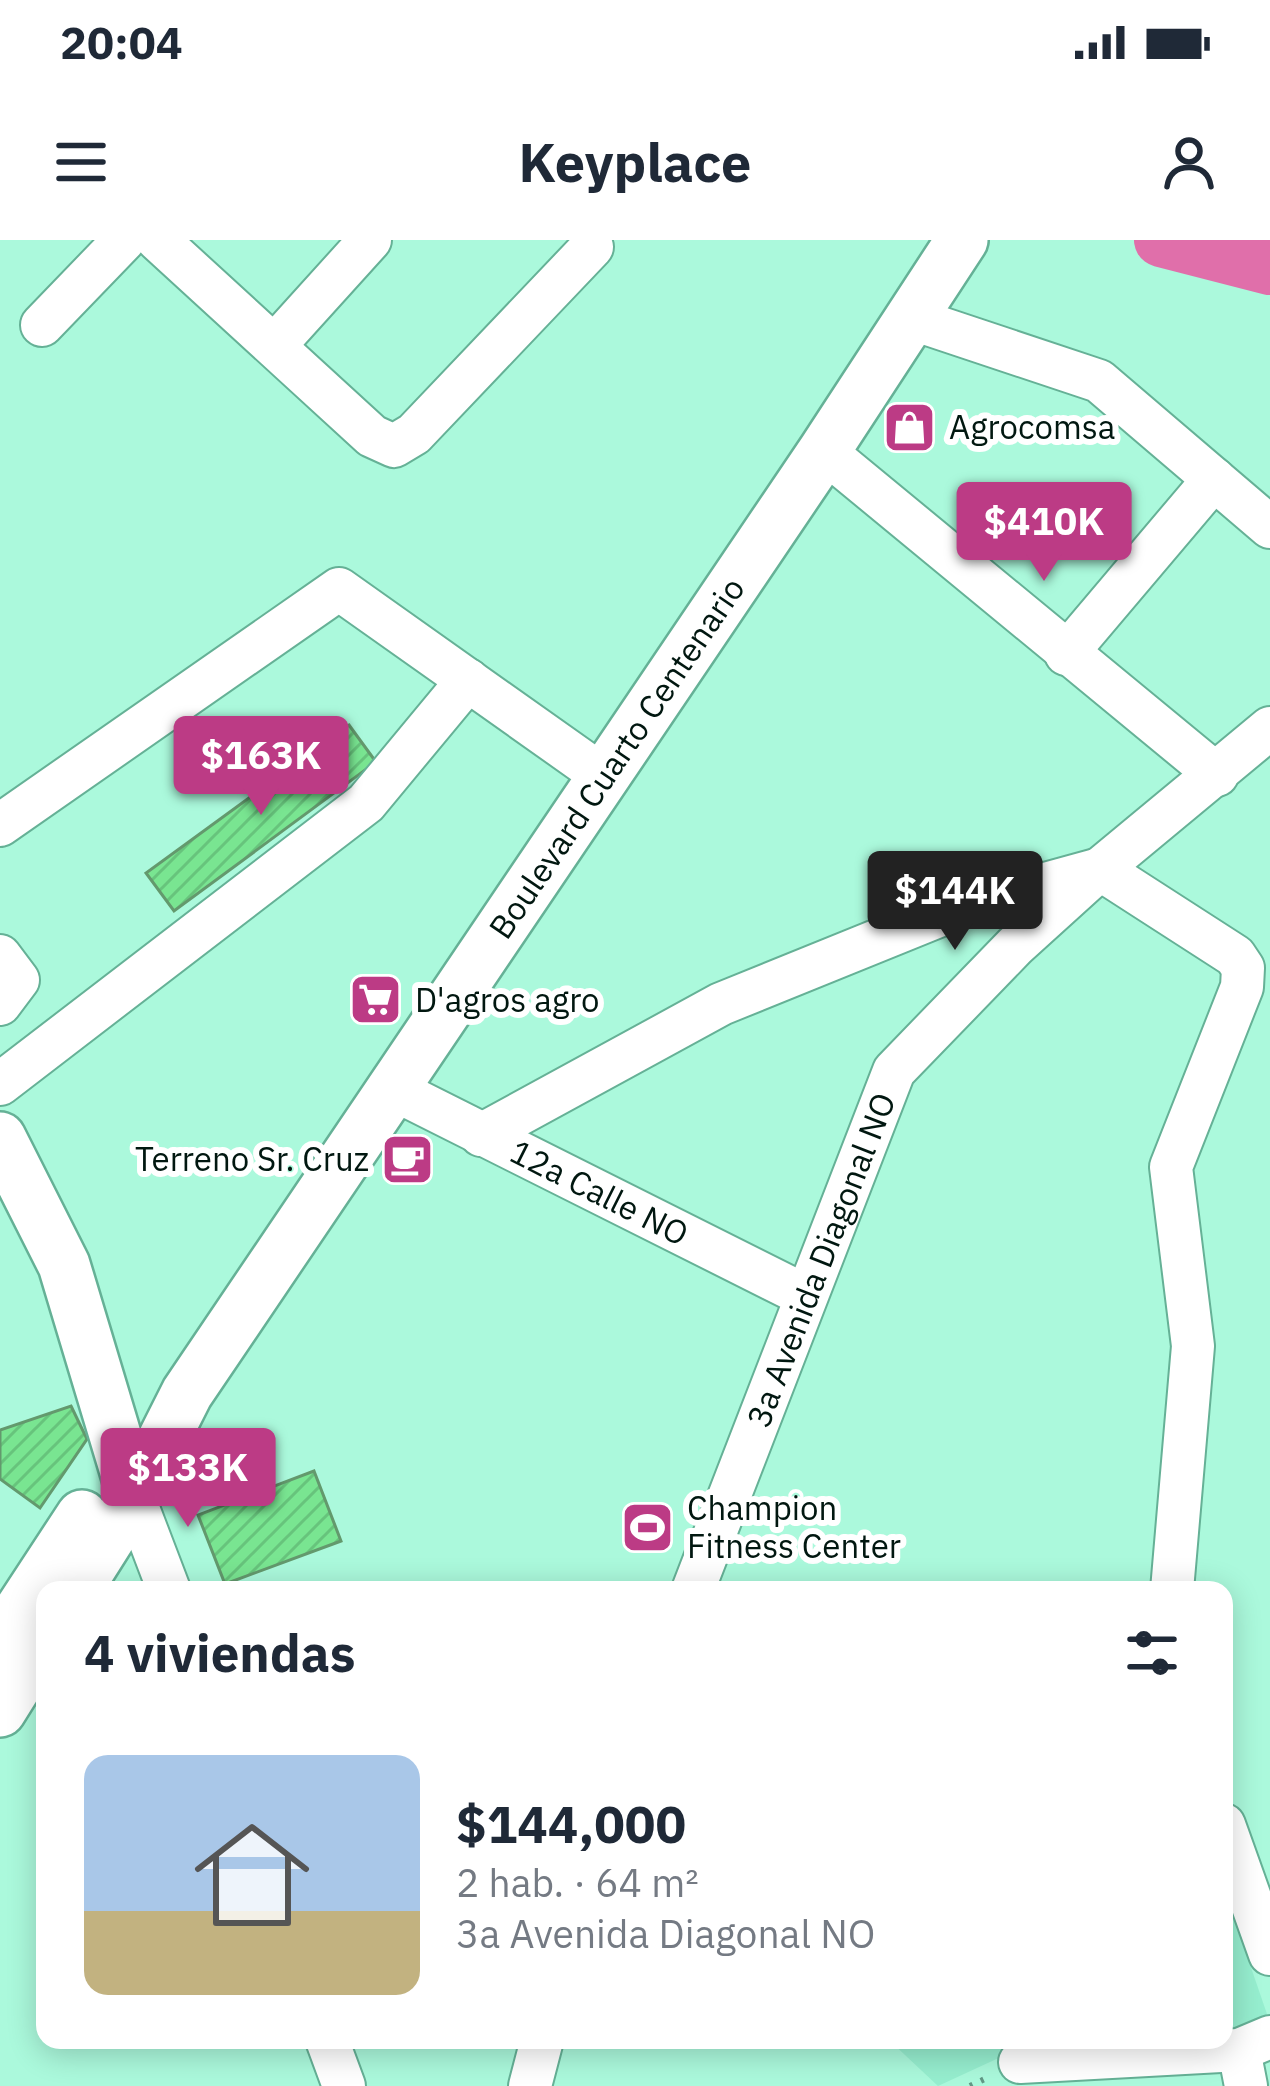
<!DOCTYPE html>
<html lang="es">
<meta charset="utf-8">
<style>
:root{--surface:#fff;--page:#f2f2f3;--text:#1f2937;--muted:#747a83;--accent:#bc3b85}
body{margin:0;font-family:"IBM Plex Sans",sans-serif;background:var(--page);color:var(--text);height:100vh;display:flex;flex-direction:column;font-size:45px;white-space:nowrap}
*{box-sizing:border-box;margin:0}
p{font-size:39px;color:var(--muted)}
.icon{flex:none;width:66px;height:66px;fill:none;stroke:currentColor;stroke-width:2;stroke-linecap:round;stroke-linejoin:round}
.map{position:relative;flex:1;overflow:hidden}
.side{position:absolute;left:36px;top:1341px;width:1197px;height:468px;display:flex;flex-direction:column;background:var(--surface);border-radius:24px;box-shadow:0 6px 30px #0003}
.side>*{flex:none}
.price{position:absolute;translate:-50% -102px;padding:0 27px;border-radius:12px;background:var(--accent);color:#fff;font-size:39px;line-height:78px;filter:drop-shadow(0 3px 6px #0008)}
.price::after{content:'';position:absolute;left:50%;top:72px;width:36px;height:27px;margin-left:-18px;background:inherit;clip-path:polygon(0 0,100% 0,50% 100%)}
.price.active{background:#222;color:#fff}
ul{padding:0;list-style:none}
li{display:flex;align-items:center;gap:36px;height:300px;padding:0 48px}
li span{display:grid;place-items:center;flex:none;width:336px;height:240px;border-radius:24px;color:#555}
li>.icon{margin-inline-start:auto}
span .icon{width:144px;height:144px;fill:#fffc;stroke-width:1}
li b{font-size:51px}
h2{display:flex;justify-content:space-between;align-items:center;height:144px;padding:0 48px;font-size:51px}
.status{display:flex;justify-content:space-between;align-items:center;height:84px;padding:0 60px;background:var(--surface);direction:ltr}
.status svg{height:33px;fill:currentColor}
header{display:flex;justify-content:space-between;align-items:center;height:156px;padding:0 48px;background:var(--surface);font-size:54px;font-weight:700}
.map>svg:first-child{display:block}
</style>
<div class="status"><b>20:04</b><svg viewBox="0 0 49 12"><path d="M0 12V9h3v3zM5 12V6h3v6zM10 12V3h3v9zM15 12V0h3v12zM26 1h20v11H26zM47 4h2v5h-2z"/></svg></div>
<header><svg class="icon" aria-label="menu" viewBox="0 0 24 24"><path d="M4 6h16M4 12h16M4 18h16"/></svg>Keyplace<svg class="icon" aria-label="person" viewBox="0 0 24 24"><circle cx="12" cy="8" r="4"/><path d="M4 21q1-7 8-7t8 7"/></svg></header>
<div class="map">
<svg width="1270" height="1846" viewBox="0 0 1270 1846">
<defs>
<pattern id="building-hatch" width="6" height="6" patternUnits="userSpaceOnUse" patternTransform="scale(3)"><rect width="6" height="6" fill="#79e591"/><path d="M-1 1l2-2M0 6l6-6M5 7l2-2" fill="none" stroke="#67c47c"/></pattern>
</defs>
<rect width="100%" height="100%" fill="#abf9dc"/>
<polygon fill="#96eecf" points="1224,1649 1267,1774 1250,1792 1232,1801 1016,1810 938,1846 889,1800 1224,1800"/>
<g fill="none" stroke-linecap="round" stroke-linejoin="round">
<polyline stroke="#e06faa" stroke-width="54" points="1161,0 1270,28"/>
</g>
<g fill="url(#building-hatch)" stroke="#63996d" stroke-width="3">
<polygon points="349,485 376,522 174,671 146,633"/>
<polygon points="71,1166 87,1199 40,1268 0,1239 0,1190"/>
<polygon points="314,1231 341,1301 225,1344 198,1275"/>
</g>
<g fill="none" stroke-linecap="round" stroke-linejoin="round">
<defs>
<g id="minor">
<polyline points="158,0 372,196 394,206 414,194 592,7"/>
<polyline points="910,78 1099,141 1270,287"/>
<polyline points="42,85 124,0"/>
<polyline points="275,105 370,0"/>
<polyline points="824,211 1217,535"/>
<polyline points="1066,414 1214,239"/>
<polyline points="0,585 339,349 603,536"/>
<polyline points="0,716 18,740 0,764"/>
<polyline points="0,844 366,563 468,440"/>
<path id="s1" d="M393,849L806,1056"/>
<polyline points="481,895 721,764 958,668 1100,629 1235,716 1243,728 1242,747 1171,927 1193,1106 1172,1350"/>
<polyline points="134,1258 169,1350"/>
<path id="s2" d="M693,1350L894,831L1015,706L1100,629L1270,488"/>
<polyline points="1224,1585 1270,1714"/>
<polyline points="327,1800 344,1846"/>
<polyline points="1239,1810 1246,1846"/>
<polyline points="1020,1822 1239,1810 1270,1797"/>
<polyline points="530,1846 542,1800"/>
</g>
<g id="major">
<polyline points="0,898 64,1025 134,1258"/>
<path id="s3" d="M76,1350L134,1258L187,1153L824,211L962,0"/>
<polyline points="0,1401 82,1276"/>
<polyline points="0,1471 45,1399"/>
</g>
</defs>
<use href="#minor" stroke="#65b196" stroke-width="46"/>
<use href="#major" stroke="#65b196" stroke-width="56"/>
<polyline stroke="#629885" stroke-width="6" stroke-dasharray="3 9" stroke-linecap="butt" points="970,1846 989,1837"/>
<use href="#minor" stroke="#fff" stroke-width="42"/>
<use href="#major" stroke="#fff" stroke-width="51"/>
</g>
<defs>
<symbol id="shop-square" viewBox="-11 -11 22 22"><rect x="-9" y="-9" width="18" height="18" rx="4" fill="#bc3b85" stroke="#fff"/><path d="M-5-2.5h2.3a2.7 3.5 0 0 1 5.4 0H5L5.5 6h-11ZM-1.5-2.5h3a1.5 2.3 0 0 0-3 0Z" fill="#fff"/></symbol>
<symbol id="supermarket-square" viewBox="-11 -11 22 22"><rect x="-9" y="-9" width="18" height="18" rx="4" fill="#bc3b85" stroke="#fff"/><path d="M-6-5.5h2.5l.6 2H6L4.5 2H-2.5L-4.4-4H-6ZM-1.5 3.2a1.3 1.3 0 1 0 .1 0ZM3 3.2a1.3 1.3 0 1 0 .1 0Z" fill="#fff"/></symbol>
<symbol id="cafe-square" viewBox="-11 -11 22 22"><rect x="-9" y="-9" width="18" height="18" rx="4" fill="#bc3b85" stroke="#fff"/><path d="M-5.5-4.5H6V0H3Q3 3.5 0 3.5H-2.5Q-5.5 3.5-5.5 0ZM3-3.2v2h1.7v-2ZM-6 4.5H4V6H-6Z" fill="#fff"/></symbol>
<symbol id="stadium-square" viewBox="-11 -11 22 22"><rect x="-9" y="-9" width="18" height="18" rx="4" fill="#bc3b85" stroke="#fff"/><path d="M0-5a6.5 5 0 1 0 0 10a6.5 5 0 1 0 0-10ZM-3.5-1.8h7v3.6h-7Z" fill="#fff"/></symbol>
</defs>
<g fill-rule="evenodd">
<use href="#shop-square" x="880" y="158" width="59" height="59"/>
<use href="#supermarket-square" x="346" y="730" width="59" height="59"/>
<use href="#cafe-square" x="378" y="890" width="59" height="59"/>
<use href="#stadium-square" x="618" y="1258" width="59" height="59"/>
</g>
<g text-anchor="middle" stroke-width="12" stroke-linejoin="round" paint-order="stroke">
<g font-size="33" fill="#011710" stroke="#fff" text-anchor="start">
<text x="949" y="199">Agrocomsa</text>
<text x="415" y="772">D'agros agro</text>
<text x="369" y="931" text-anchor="end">Terreno Sr. Cruz</text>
<text x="687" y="1280">Champion<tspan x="687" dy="38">Fitness Center</tspan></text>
</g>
<g font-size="33" fill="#011710" stroke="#fff">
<text dy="12" stroke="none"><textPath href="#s3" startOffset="993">Boulevard Cuarto Centenario</textPath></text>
<text dy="12" stroke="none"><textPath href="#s1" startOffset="231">12a Calle NO</textPath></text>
<text dy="12" stroke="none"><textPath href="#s2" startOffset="354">3a Avenida Diagonal NO</textPath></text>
</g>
</g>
</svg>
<b class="price" style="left:1044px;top:344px">$410K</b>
<b class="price" style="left:261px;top:578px">$163K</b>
<b class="price active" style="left:955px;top:713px">$144K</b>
<b class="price" style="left:188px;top:1290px">$133K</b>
<section class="side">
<h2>4 viviendas<svg class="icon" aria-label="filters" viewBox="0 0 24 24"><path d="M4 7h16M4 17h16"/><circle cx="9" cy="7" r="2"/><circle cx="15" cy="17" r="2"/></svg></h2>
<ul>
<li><span style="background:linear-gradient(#a9c7e8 65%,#c2b280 0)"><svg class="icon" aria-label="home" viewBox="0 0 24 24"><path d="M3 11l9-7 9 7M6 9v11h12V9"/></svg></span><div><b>$144,000</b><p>2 hab. · 64 m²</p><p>3a Avenida Diagonal NO</p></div></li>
</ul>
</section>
</div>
